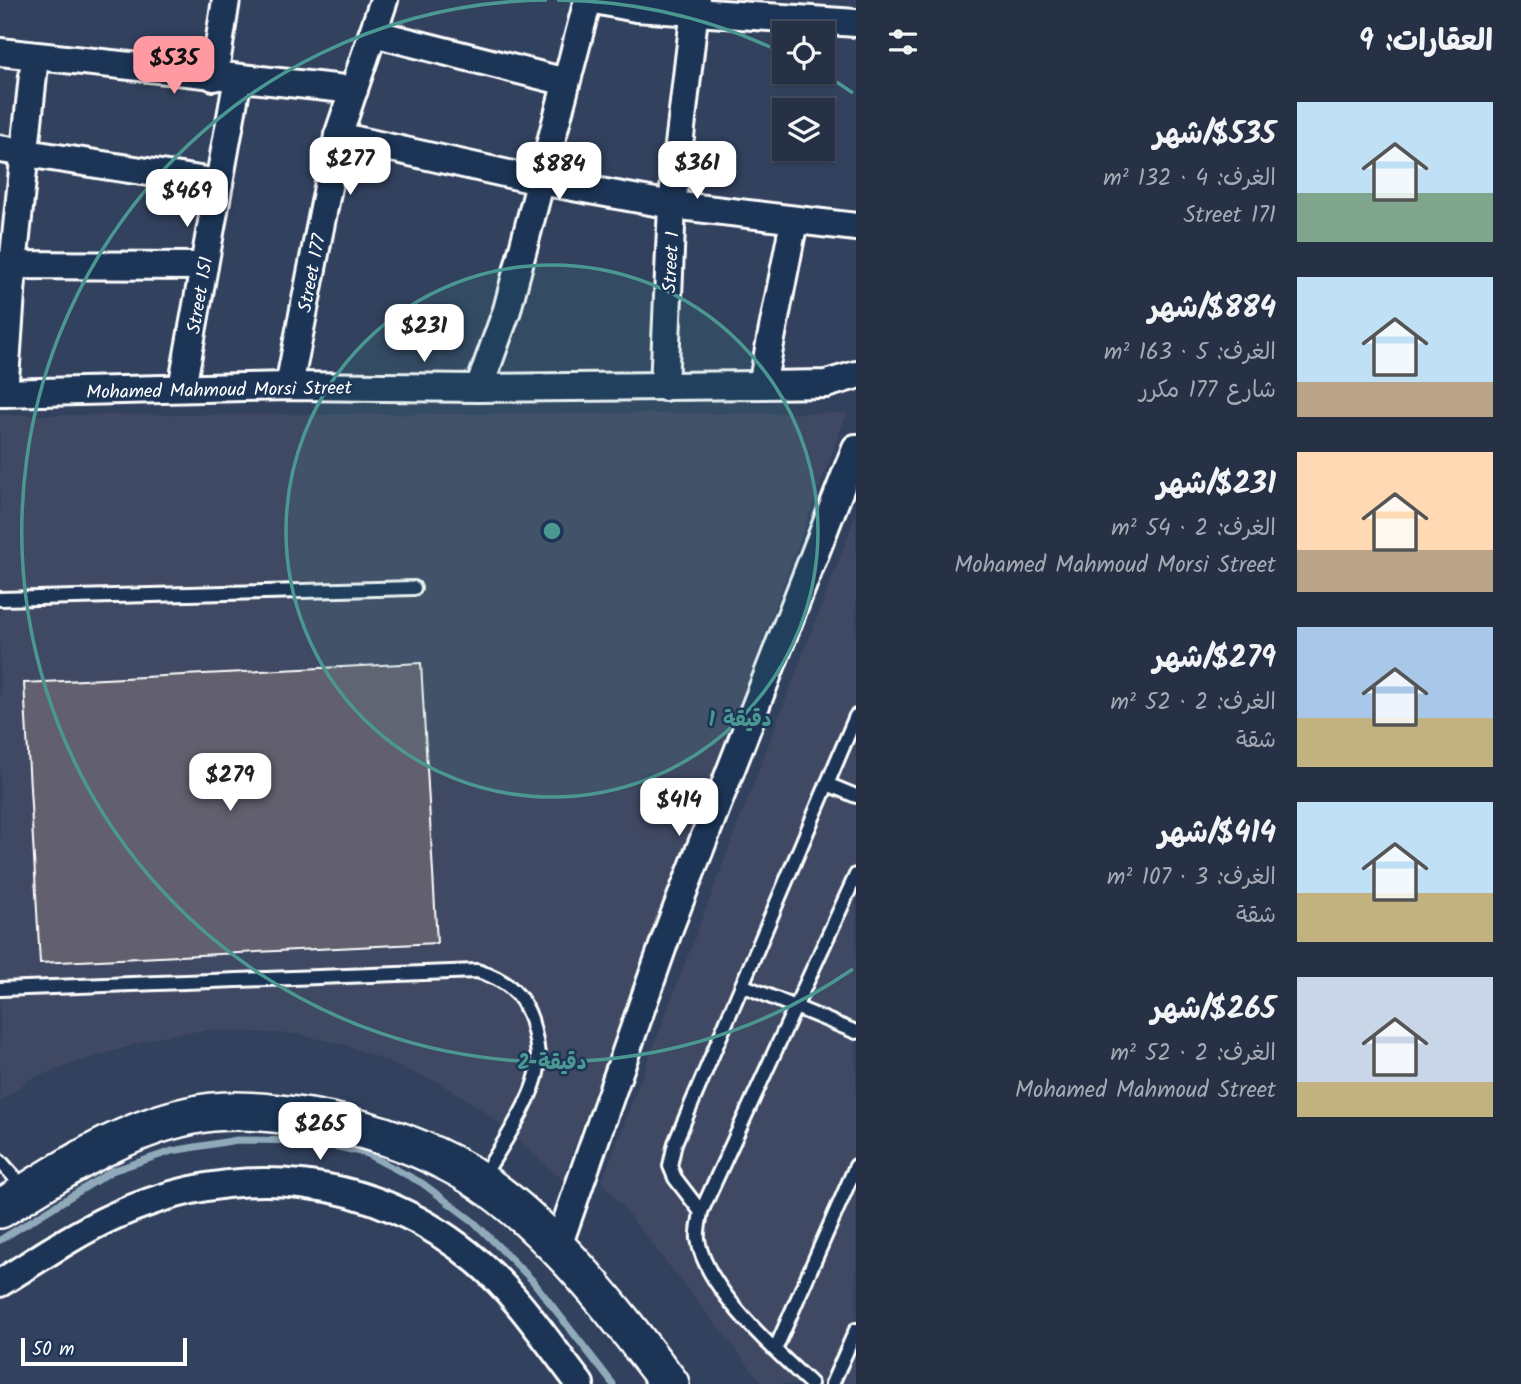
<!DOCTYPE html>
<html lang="ar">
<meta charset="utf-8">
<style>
:root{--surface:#263146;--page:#2e394d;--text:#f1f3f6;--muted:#a4a9b3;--line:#424c5f;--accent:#ff9aa2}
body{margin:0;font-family:Kalam,"Playpen Sans Arabic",sans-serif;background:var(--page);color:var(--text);direction:rtl;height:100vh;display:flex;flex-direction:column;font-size:26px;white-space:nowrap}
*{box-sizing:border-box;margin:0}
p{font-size:23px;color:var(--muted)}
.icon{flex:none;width:38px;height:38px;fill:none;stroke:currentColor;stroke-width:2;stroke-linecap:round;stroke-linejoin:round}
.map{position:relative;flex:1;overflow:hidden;direction:ltr}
.sheet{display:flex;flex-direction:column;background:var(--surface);width:665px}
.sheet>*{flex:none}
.buttons{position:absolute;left:772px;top:21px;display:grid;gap:14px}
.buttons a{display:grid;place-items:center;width:63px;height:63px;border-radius:0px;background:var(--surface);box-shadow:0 2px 5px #0004,0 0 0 2px var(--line);font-size:35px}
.scale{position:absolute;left:21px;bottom:18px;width:166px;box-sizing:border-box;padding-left:7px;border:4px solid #fff;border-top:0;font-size:19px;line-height:24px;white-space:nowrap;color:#fff;-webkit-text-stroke:5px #1d3557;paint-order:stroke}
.price{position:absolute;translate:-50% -60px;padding:0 16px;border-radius:14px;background:#fff;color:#222;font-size:23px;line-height:46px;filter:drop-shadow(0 2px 4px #0008)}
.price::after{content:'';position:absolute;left:50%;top:42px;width:21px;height:16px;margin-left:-10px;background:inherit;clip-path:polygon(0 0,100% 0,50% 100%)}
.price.current{background:var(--accent);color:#111}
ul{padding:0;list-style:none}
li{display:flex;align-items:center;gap:21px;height:175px;padding:0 28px}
li span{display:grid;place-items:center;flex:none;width:196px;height:140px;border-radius:0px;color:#555}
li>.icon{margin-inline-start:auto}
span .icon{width:84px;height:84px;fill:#fffc;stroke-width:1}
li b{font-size:30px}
h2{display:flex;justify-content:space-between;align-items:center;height:84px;padding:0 28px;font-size:30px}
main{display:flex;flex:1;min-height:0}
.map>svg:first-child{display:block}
</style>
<main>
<section class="sheet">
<h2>العقارات: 9<svg class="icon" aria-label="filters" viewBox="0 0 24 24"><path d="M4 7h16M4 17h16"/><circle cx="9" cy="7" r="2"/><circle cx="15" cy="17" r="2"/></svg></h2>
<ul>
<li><span style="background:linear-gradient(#bfe0f5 65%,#7fa58c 0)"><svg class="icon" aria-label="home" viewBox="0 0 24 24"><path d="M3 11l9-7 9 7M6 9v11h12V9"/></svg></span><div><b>$535/شهر</b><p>الغرف: 4 · 132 m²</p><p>Street 171</p></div></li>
<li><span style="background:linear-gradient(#bfe0f5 75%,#b9a48a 0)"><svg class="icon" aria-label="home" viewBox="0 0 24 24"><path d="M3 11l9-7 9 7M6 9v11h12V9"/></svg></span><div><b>$884/شهر</b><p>الغرف: 5 · 163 m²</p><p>شارع 177 مكرر</p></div></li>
<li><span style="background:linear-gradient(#ffd9b3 70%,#b9a48a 0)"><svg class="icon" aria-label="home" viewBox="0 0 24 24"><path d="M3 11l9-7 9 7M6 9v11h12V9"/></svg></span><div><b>$231/شهر</b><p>الغرف: 2 · 54 m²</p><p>Mohamed Mahmoud Morsi Street</p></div></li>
<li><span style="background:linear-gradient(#a9c7e8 65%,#c2b280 0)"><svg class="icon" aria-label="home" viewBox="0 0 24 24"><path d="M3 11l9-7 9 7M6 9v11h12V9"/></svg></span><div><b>$279/شهر</b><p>الغرف: 2 · 52 m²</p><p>شقة</p></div></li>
<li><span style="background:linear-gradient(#bfe0f5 65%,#c2b280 0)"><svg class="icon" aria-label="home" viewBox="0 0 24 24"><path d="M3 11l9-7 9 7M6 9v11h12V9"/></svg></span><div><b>$414/شهر</b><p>الغرف: 3 · 107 m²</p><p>شقة</p></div></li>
<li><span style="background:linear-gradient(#c9d6e8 75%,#c2b280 0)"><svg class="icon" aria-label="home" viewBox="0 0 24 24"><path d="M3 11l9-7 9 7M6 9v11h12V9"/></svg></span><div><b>$265/شهر</b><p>الغرف: 2 · 52 m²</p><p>Mohamed Mahmoud Street</p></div></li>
</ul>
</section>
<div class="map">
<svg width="856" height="1384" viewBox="0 0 856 1384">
<rect width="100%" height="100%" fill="#32415e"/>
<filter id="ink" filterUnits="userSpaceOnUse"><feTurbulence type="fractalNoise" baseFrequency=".0143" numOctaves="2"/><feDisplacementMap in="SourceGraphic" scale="14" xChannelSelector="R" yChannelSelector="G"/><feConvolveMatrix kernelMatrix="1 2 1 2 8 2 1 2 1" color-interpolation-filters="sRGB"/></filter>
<g filter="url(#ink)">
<g fill="#404a63">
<polygon points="847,413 562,1179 478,1106 437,1082 346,1045 297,1034 207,1030 162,1036 75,1063 30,1079 0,1102 0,415"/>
<polygon points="856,515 856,1384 763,1384 602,1181"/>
</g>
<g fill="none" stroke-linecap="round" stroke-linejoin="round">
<polyline stroke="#90aaba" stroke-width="7" points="0,1240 112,1171 172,1151 237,1140 311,1141 365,1153 422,1183 474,1222 532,1280 613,1384"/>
</g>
<polygon fill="#625e6e" stroke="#fff" stroke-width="2" points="421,663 437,943 40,963 24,683"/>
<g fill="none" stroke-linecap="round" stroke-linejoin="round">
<defs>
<g id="lane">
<polyline points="0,599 414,588"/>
<polyline points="827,784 856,796"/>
<polyline points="742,985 856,1032"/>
<path d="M0,989L477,971C503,978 522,992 531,1019C535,1035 539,1050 538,1067C535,1098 498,1151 482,1178"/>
<polyline points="0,1161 25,1189"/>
<polyline points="701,1212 675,1178 670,1166 675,1143 856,716"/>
<polyline points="775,1350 856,1166"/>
<path d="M811,1384C776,1351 705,1289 698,1239C697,1231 700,1220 701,1212L856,875"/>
<polyline points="832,1384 856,1330"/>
</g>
<g id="street">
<polyline points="595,0 636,8 856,23"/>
<polyline points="373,33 566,82"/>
<polyline points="0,52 354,90"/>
<polyline points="214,77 226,0"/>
<polyline points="338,136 540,181 672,205 856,227"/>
<polyline points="0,149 219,183"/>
<polyline points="0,265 204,266"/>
<polyline points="762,385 794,221"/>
<polyline points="289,386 338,136 384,0"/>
<polyline points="664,387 672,205 696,0"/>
<polyline points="182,388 238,78"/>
<polyline points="479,388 507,310 588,0"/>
<polyline points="0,393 289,386 479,388 762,385 826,384 856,375"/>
<polyline points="4,393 13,265 35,56"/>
<polyline points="557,1249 670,926 856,448"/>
<path d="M0,1283C37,1260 74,1234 114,1216C238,1160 373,1172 478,1262C518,1296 548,1343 580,1384"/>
</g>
<path id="secondary" d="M0,1209C59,1172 119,1131 189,1116C228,1107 271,1112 310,1118C358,1126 407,1141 451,1164C536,1207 613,1309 670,1384"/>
</defs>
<use href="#lane" stroke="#fff" stroke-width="18"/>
<use href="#street" stroke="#fff" stroke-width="32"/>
<use href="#secondary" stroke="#fff" stroke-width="42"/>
<use href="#lane" stroke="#1d3557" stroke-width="12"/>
<use href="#street" stroke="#1d3557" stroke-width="26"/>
<use href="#secondary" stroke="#1d3557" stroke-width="37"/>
</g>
</g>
<circle cx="552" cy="531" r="266" fill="#4b9892" fill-opacity=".12"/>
<g fill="none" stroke="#4b9892" stroke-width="3.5">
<circle cx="552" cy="531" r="266"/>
<path d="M853 969A531 531 0 1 1 547 0M557 0A531 531 0 0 1 781 52M822 73A531 531 0 0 1 853 93"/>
</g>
<g text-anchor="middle" stroke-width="5" stroke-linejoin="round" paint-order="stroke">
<g font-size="19" fill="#fff" stroke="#1d3557">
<text transform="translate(670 262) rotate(-87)" y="7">Street 1</text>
<text transform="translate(311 273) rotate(-79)" y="7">Street 177</text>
<text transform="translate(199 295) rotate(-80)" y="7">Street 151</text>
<text transform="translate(219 389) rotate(-1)" y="7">Mohamed Mahmoud Morsi Street</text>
</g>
</g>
<circle cx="552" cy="531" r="10" fill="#4b9892" stroke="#1d3557" stroke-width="3.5"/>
<g font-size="21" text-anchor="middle" font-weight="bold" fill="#4b9892" stroke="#1d3557" stroke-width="5" stroke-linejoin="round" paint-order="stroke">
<text x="740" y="726">1 دقيقة</text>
<text x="552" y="1069">2 دقيقة</text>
</g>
</svg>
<div class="buttons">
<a><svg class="icon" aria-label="locate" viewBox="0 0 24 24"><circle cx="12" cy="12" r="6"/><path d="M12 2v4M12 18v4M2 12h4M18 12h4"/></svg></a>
<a><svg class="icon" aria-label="layers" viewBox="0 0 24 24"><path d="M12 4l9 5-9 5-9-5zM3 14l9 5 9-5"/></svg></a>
</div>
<div class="scale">50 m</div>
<b class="price current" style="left:174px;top:96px">$535</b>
<b class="price" style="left:350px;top:197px">$277</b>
<b class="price" style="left:697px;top:201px">$361</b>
<b class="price" style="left:559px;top:202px">$884</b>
<b class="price" style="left:187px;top:229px">$469</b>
<b class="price" style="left:424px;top:364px">$231</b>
<b class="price" style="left:230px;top:813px">$279</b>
<b class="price" style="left:679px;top:838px">$414</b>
<b class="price" style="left:320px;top:1162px">$265</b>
</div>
</main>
